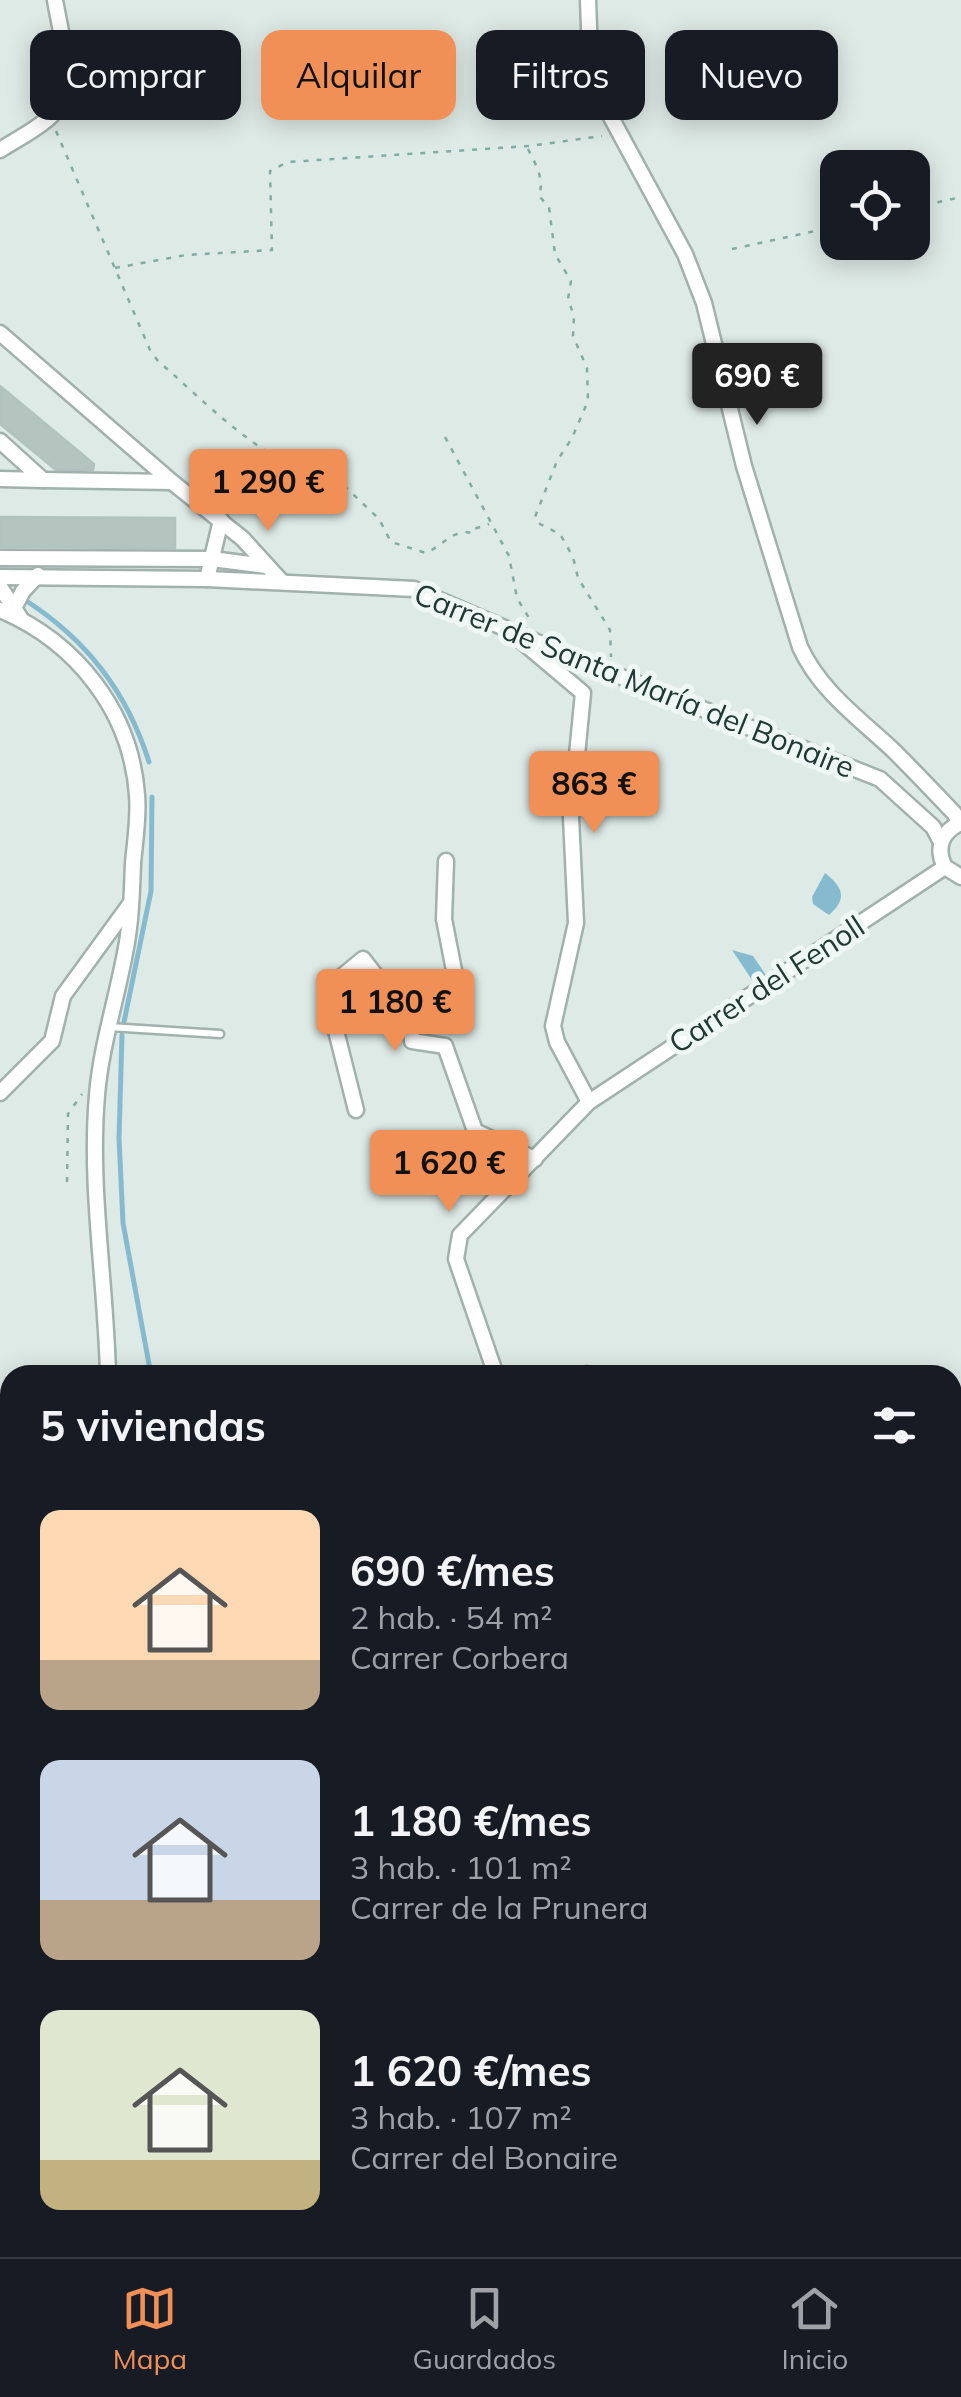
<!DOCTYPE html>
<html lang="es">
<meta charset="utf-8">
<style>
:root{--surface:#171b24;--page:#20242c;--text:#f1f3f6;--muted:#9ea1a6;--line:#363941;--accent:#f08f56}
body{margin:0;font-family:Mulish,sans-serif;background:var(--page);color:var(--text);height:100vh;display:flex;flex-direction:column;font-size:38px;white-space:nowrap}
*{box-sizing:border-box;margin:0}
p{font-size:32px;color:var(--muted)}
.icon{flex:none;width:55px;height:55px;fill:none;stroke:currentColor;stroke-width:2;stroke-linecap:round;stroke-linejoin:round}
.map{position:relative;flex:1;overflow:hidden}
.details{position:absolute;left:0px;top:1365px;width:962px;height:892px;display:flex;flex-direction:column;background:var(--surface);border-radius:30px 30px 0 0;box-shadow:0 5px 25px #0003}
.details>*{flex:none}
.hud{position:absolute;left:30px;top:30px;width:902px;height:90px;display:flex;gap:20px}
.tools{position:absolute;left:820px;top:150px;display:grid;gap:20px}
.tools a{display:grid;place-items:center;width:110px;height:110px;border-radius:20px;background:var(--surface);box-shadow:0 5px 25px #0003;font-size:50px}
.price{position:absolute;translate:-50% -85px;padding:0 22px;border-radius:10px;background:var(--accent);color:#111;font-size:32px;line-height:65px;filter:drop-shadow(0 2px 5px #0008)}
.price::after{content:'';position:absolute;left:50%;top:60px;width:30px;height:22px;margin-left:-15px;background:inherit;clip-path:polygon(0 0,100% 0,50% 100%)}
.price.active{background:#222;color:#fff}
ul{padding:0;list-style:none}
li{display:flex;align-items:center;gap:30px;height:250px;padding:0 40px}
li span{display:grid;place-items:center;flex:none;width:280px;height:200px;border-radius:20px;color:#555}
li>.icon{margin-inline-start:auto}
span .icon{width:120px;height:120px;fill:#fffc;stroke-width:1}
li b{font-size:42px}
h2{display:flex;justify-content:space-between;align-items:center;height:120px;padding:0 40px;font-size:42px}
.pill{padding:0 35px;border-radius:20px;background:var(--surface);box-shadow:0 5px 25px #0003;font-size:35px;line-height:90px}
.pill.active{background:var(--accent);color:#111}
.dock{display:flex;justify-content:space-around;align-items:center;height:140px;border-top:2px solid var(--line);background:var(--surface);font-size:28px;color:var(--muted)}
.dock a{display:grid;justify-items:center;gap:5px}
.dock .active{color:var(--accent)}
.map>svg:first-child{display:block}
</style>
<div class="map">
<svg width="961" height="2257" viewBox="0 0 961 2257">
<rect width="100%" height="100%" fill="#deeae6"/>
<g fill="#86bbcf">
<path d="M825,873C844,888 847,899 829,915L813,904L812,897Z"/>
<polygon points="732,950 753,956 766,975 754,983"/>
</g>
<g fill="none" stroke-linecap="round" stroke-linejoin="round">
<g stroke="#86bbcf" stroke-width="5">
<path d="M25,600C87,640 127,692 149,762"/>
<polyline points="124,1022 151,891 152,797"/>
<polyline points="122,1035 119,1138 123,1223 151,1375"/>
</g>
</g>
<g fill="#b4c4bf" stroke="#b1c3be" stroke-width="2.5">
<polygon points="0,386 94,464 93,470 56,470 0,424"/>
<polygon points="0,517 175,518 175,548 0,547"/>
</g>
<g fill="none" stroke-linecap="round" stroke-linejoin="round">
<defs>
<g id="lane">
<polyline points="109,1027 220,1034"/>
<polyline points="0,1774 10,1765"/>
<polyline points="6,1785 10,1770"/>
<polyline points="570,2257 583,2248"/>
</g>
<g id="street">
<path d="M588,0L590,54L606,108L685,254L704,303L744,466L800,647C820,691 860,719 894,751C914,771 934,792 954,813L960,823"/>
<path d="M0,150C17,139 38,129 52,115C78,88 60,32 55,0"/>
<polyline points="0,333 172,482 243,539 282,582"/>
<polyline points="0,441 43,480 0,479"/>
<polyline points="43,480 172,482"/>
<polyline points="0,558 212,559 266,566"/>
<polyline points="0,577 207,579 414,589 581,661 880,779 933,827 941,842"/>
<polyline points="207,579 221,520"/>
<polyline points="0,587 14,608"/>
<path d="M0,610C76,642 131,711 137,795C139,817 135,841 133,863C132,893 131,924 125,953C116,1001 101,1047 97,1095C89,1188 106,1282 108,1375"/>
<polyline points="21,619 14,608 23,591 38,575"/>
<polyline points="519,639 583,693 571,817 576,923 553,1026 557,1042 589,1102"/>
<path d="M961,823C942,831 935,848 945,867L961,877"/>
<polyline points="410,1007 458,991 444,919 446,861"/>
<polyline points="0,1093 52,1041 63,996 130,904"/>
<polyline points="356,1110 329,1003 340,978 363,959 394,999 410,1007 412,1041 445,1046 475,1131 535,1159"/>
<polyline points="496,1375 456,1259 460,1235 589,1102 945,867"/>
<polyline points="586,1375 587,1374"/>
<polyline points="952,1859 961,1843"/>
<polyline points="952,1906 961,1915"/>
<polyline points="952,2103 961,2091"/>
<polyline points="177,2248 179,2257"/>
<polyline points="555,2248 562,2257"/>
<polyline points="784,2257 786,2248"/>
</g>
</defs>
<use href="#lane" stroke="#a1b1ad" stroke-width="11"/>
<use href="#street" stroke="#a1b1ad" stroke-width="19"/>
<g stroke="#7fada4" stroke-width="2.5" stroke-dasharray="5 8" stroke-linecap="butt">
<path d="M56,131L150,350L158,361C198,395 270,471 321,472L330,463L321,456"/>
<path d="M528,149C535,163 545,179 539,196L549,207L555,254L571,281L568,299L574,316L573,336L587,368L588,401L572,438L557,461L535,517L540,524L560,534L573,557L578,578L610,630L611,657"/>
<polyline points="912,208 961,197"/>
<polyline points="732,249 838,226"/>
<polyline points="115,268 186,255 272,250 270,171 288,162 529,146 602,136"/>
<polyline points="445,437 509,556 517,598 532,623"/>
<path d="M322,473L337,479L379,519L391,542L426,553C445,544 452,529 473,533L474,529L489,524"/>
<polyline points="67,1182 68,1114 82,1094"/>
<polyline points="0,1524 10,1516"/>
</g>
<use href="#lane" stroke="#fff" stroke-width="6"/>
<use href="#street" stroke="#fff" stroke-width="14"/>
</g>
<g text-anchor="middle" stroke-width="10" stroke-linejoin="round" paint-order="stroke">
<g font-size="30" fill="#203935" stroke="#eef7f3">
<text transform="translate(634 681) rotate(22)" y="10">Carrer de Santa María del Bonaire</text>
<text transform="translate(767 985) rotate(-33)" y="10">Carrer del Fenoll</text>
</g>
</g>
</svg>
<div class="tools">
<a><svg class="icon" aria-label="locate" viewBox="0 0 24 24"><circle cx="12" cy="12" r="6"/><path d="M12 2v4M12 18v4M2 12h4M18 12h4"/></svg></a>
</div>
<b class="price active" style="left:757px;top:428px">690 €</b>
<b class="price" style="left:268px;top:534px">1 290 €</b>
<b class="price" style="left:594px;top:836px">863 €</b>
<b class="price" style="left:395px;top:1054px">1 180 €</b>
<b class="price" style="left:449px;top:1215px">1 620 €</b>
<div class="hud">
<a class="pill">Comprar</a>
<a class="pill active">Alquilar</a>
<a class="pill">Filtros</a>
<a class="pill">Nuevo</a>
</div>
<section class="details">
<h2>5 viviendas<svg class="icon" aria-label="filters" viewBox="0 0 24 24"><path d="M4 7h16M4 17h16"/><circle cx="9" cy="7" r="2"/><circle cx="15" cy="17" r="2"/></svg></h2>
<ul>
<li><span style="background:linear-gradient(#ffd9b3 75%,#b9a48a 0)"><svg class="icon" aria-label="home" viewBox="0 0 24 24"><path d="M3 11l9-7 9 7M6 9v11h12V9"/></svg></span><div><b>690 €/mes</b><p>2 hab. · 54 m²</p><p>Carrer Corbera</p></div></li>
<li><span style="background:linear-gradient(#c9d6e8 70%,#b9a48a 0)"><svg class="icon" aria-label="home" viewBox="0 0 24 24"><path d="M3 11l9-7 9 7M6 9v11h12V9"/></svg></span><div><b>1 180 €/mes</b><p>3 hab. · 101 m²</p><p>Carrer de la Prunera</p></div></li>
<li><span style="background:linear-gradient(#dfe7d0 75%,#c2b280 0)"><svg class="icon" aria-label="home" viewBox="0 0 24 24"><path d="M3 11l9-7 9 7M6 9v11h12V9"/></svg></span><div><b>1 620 €/mes</b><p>3 hab. · 107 m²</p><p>Carrer del Bonaire</p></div></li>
</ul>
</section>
</div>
<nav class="dock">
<a class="active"><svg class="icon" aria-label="map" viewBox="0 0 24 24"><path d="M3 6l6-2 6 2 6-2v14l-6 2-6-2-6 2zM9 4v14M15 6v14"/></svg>Mapa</a>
<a><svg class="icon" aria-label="saved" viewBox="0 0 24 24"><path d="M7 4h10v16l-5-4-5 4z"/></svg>Guardados</a>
<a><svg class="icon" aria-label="home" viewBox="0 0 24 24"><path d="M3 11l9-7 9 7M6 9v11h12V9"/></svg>Inicio</a>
</nav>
